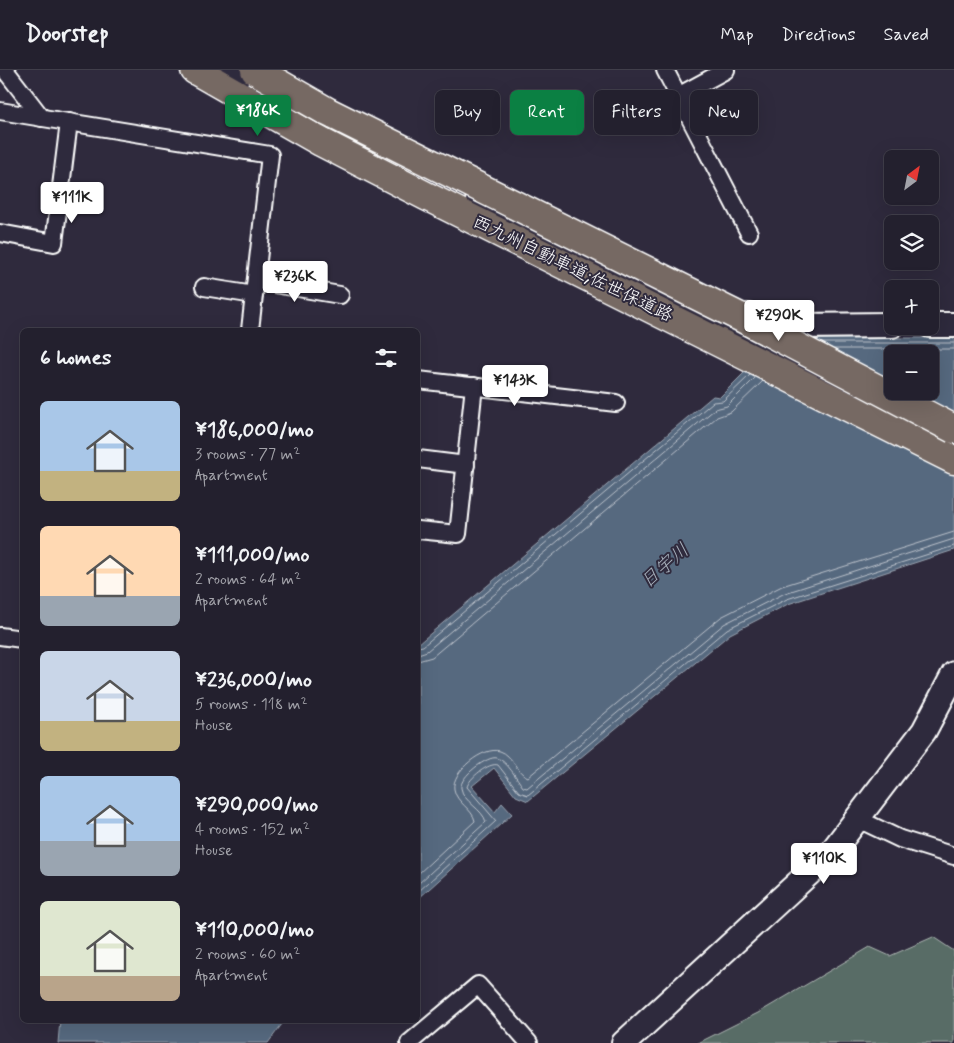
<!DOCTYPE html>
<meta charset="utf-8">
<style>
:root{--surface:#23202e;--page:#2f2d3a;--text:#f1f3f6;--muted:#a3a3aa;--line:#403e4a;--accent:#0b8043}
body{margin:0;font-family:Mynerve,"Klee One",sans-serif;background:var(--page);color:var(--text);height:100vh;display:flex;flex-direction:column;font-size:19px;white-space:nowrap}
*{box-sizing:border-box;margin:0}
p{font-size:16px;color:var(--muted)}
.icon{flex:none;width:28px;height:28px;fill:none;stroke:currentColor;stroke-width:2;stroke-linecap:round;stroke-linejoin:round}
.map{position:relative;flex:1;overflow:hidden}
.details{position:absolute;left:20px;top:258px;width:400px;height:695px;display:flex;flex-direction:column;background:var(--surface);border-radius:8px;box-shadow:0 5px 20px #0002,0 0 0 1px var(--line)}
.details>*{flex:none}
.guide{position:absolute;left:435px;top:20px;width:444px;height:45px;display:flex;gap:10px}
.needle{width:32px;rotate:32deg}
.tools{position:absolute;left:884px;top:80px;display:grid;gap:10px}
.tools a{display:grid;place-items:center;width:55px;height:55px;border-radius:8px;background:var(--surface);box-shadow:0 5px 20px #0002,0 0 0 1px var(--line);font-size:25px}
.price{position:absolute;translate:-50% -42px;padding:0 11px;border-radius:5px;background:#fff;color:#222;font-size:16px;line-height:32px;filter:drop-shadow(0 1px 2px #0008)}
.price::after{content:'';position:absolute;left:50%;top:30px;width:15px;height:11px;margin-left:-8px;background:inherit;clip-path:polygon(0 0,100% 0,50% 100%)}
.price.active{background:var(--accent);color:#fff}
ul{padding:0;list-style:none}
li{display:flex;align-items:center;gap:15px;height:125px;padding:0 20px}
li span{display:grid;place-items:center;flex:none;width:140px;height:100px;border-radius:8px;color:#555}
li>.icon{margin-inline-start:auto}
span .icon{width:60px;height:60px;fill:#fffc;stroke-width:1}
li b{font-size:21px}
h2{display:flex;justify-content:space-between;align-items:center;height:60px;padding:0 20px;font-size:21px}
.tag{padding:0 18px;border-radius:8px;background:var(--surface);box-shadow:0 5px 20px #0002,0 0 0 1px var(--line);font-size:18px;line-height:45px}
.tag.active{background:var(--accent);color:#fff}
header{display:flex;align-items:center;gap:30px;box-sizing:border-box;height:70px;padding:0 25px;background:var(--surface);border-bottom:1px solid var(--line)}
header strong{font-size:24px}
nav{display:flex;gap:28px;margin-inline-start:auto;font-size:18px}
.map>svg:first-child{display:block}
</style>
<header>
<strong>Doorstep</strong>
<nav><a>Map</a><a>Directions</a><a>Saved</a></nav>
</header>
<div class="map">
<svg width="954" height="973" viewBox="0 0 954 973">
<rect width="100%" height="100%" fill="#2f2a3d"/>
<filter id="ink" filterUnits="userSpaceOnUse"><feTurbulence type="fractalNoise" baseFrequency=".02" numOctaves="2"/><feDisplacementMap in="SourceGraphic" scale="10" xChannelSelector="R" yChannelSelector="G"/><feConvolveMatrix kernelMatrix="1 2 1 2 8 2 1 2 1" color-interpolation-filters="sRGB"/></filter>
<g filter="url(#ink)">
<polygon fill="#596c66" stroke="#acb6b2" points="933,867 954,881 954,973 698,973 758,943 870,877 890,886"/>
<g fill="#57697f" stroke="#9aa5b2" fill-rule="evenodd">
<path d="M808,268H954V480L788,534L730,564L528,731L516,726L494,698L472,716L495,742L502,733L512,744L418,829V574L713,326L720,327L773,274ZM892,284H930V321H892Z"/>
<polygon points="60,950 285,950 268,973 58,973"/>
</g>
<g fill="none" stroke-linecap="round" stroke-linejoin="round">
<g stroke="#bcc3cc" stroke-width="1">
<polyline points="822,273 954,273"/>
<polyline points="834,279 954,279"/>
<polyline points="418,577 423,576 713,332 723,331 750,305"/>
<polyline points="418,584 427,581 715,339 727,336 755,308"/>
<polyline points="418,591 432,587 717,347 731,342 763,311"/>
<path d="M418,804L475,751C473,739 456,733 454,719C451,702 483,676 500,681C513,685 516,703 528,707L721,547L782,516L954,462"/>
<path d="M418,814L486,752C483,739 463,732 461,718C459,707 488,685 497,688C507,691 517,709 523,717L527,718L724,554L785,523L954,469"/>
<path d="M418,822L496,751L467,717C469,708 489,692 498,695L519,722L528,725L727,559L787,529L954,476"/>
</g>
<defs>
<g id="street">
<polyline points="5,0 42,48"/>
<polyline points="665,0 749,163"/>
<polyline points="678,26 726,0"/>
<polyline points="0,41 270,85 250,260"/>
<polyline points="0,163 54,173 69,52"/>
<polyline points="256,211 340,225"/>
<polyline points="204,217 254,225"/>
<polyline points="418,310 616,333"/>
<polyline points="418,389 466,395"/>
<polyline points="418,460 458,464 474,316"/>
<polyline points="0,566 22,569"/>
<polyline points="858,749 900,769 954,786"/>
<polyline points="409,973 478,915 529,973"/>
</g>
<g id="secondary">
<polyline points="225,0 277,27"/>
<polyline points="478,131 670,231 869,329"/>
<polyline points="748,246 797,256 892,255"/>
<polyline points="930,255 954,255"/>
<polyline points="624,973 831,783 924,661 954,604"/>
</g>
<polyline id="highway" points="195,0 321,72 426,126 954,390"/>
</defs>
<use href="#street" stroke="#fff" stroke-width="20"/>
<use href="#secondary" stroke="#fff" stroke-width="28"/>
<use href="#highway" stroke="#fff" stroke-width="31"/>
<use href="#street" stroke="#2f2a3d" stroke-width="16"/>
<use href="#secondary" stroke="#2f2a3d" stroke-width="24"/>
<use href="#highway" stroke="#766964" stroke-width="28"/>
<defs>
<polyline id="highway-bridge" points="255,0 328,42 742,248 954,359"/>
</defs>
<use href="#highway-bridge" stroke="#fff" stroke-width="31" stroke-linecap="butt"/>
<use href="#highway-bridge" stroke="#766964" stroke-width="28"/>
</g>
</g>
<g text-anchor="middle" stroke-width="4" stroke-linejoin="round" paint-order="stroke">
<g font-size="18" fill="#fff" stroke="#2f2a3d">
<text transform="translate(573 198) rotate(26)" y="6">西九州自動車道;佐世保道路</text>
</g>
<g font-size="19" font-style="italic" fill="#abb4bf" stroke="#2f2a3d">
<text transform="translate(664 495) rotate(-41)" y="7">日宇川</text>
</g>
</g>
</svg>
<div class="tools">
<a><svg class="needle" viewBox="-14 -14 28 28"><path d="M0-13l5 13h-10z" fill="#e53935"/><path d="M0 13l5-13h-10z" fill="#a3a3aa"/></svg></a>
<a><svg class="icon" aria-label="layers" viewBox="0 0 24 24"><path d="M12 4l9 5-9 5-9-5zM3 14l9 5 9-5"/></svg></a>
<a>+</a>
<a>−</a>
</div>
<b class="price active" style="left:258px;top:67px">¥186K</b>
<b class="price" style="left:72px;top:154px">¥111K</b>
<b class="price" style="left:295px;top:233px">¥236K</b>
<b class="price" style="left:779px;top:272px">¥290K</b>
<b class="price" style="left:515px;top:337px">¥143K</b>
<b class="price" style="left:824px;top:815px">¥110K</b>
<div class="guide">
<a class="tag">Buy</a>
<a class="tag active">Rent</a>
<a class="tag">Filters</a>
<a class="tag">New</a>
</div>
<section class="details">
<h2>6 homes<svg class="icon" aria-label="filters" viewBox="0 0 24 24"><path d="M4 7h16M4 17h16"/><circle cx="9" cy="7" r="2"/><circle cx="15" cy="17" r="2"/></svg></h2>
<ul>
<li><span style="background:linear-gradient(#a9c7e8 70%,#c2b280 0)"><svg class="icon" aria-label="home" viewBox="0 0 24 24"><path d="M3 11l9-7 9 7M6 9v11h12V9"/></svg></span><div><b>¥186,000/mo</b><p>3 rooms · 77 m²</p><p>Apartment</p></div></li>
<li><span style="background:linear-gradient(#ffd9b3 70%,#9aa5b1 0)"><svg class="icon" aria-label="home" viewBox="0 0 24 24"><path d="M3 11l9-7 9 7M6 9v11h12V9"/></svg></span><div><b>¥111,000/mo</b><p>2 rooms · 64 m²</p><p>Apartment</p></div></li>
<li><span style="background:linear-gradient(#c9d6e8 70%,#c2b280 0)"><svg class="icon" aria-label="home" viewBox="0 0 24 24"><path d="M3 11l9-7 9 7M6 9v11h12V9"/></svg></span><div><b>¥236,000/mo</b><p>5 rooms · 118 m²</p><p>House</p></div></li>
<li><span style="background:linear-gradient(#a9c7e8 65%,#9aa5b1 0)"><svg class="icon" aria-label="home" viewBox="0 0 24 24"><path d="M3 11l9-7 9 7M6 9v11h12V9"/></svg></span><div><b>¥290,000/mo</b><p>4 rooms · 152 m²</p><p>House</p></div></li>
<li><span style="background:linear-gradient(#dfe7d0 75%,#b9a48a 0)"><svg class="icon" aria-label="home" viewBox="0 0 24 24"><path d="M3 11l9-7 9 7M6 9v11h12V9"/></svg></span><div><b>¥110,000/mo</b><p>2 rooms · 60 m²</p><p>Apartment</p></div></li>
</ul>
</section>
</div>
